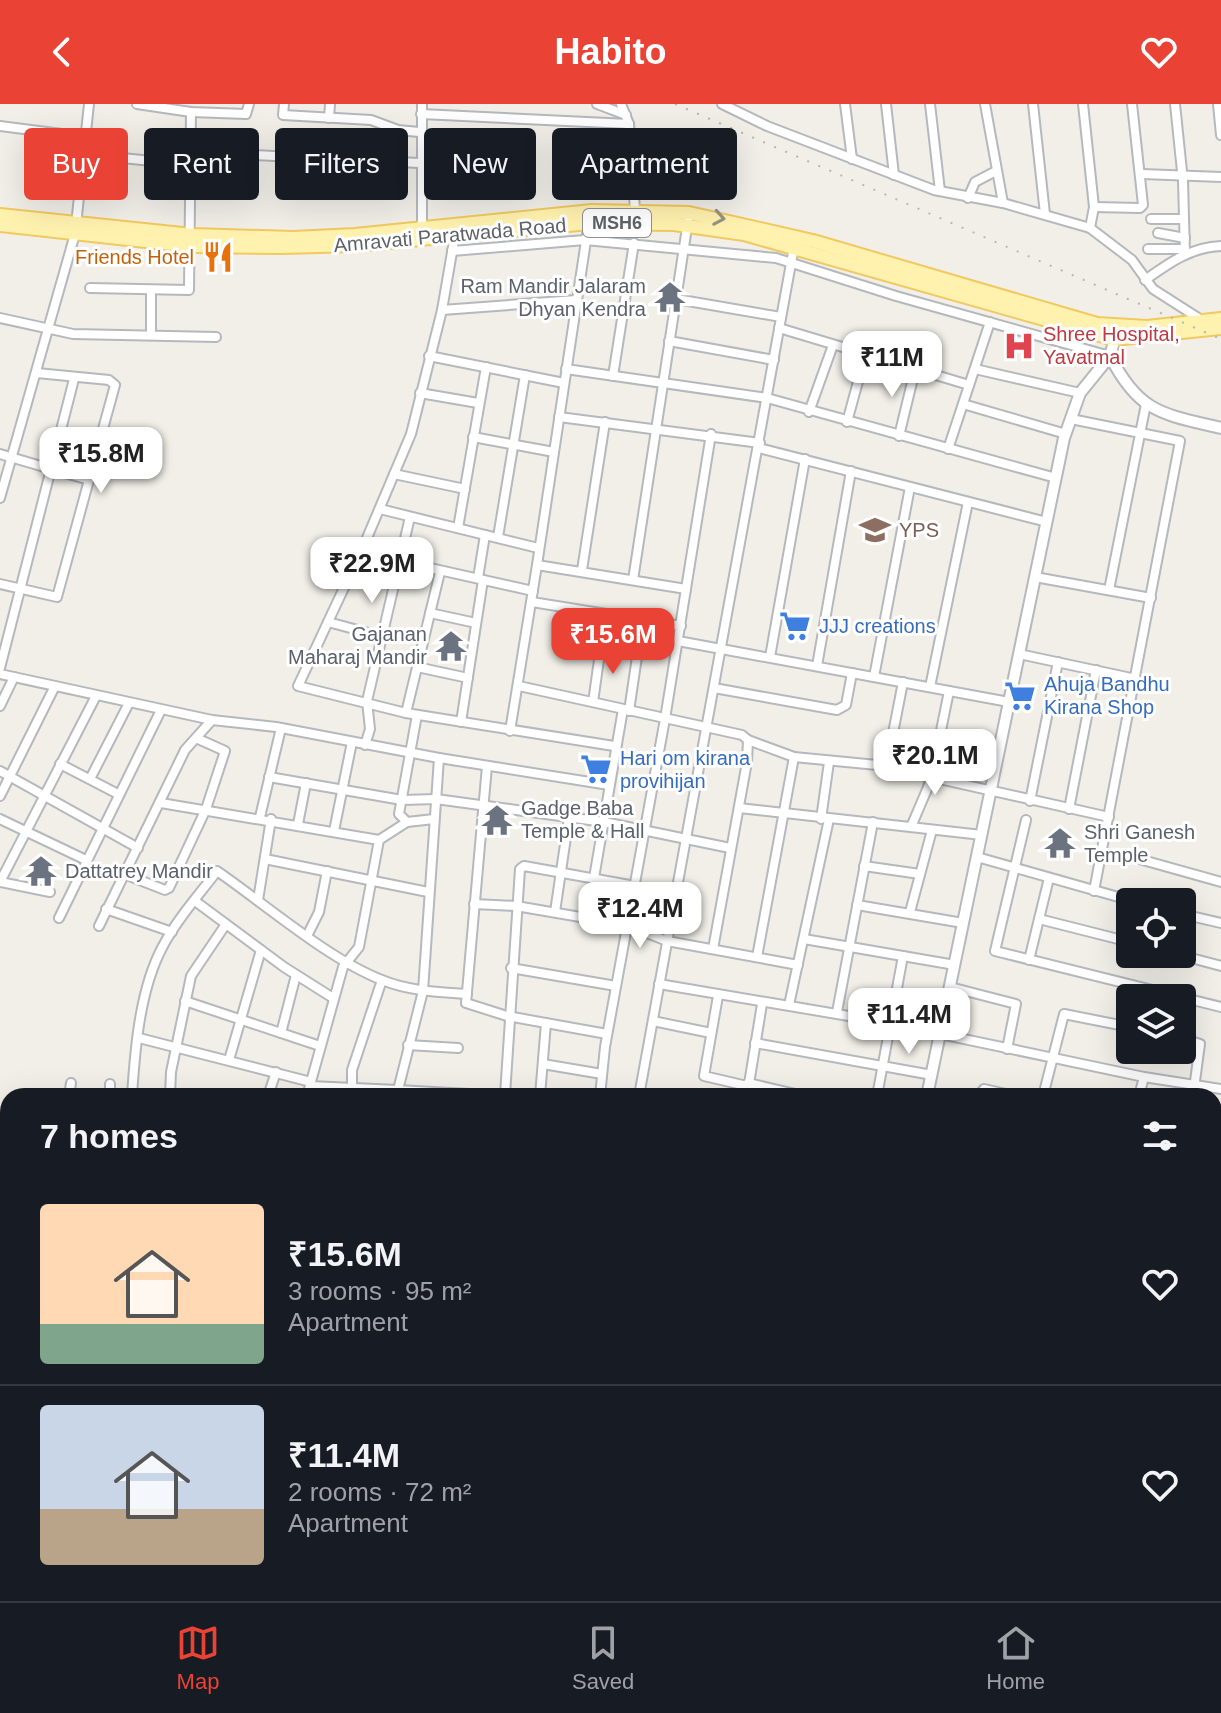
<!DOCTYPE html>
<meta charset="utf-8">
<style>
:root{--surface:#171b24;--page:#20242c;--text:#f1f3f6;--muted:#9ea1a6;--line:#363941;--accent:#ea4335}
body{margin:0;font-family:Arial,sans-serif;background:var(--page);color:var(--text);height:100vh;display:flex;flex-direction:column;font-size:30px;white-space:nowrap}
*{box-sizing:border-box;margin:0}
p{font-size:26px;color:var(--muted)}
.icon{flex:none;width:44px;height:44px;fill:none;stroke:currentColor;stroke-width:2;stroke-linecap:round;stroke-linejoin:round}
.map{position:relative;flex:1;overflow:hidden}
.side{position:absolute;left:0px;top:984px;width:1222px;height:514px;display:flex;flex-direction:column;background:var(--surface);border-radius:24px 24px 0 0;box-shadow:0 8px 32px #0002}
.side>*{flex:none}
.guide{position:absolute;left:24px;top:24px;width:800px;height:72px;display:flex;gap:16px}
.fabs{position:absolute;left:1116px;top:784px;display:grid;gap:16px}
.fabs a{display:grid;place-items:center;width:80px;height:80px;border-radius:8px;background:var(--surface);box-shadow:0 8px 32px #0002;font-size:40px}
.price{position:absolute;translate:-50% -68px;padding:0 18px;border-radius:16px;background:#fff;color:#222;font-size:26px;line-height:52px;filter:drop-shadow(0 2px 4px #0008)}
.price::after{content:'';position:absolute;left:50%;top:48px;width:24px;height:18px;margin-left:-12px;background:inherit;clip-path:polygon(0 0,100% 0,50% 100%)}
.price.current{background:var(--accent);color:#fff}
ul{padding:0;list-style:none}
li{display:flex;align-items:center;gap:24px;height:200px;padding:0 40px}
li+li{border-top:2px solid var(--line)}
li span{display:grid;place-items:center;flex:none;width:224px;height:160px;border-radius:8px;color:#555}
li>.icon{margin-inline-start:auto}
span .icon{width:96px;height:96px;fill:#fffc;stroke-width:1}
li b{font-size:34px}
h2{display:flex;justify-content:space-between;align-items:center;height:96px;padding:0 40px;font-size:34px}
.pill{padding:0 28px;border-radius:8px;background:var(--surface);box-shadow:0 8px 32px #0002;font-size:28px;line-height:72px}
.pill.current{background:var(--accent);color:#fff}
header{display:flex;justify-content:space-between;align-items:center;height:104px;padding:0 40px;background:var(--accent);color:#fff;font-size:36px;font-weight:700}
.tabs{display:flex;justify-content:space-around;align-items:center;height:112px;border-top:2px solid var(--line);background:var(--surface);font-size:22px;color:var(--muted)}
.tabs a{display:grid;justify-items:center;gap:4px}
.tabs .current{color:var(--accent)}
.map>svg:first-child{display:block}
</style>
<header><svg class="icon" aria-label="back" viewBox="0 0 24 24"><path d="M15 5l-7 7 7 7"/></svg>Habito<svg class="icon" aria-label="heart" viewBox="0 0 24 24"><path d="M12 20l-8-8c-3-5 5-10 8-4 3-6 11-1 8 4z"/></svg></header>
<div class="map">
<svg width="1221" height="1497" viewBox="0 0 1221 1497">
<rect width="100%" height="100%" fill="#f1efe8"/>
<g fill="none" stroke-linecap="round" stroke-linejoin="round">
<defs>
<g id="minor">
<polyline points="137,0 191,8 246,10 249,0"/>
<polyline points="284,0 283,11 371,16 398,26 419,28"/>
<polyline points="597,0 626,11"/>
<polyline points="621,0 629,20 635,106"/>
<polyline points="722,0 767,22 934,86 1003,99 1090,124 1132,156 1153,185 1203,217"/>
<polyline points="845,0 852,55"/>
<polyline points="886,0 894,71"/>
<polyline points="930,0 940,87"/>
<polyline points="985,0 1003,99"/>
<polyline points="1033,0 1045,110"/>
<polyline points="1083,0 1094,103 1090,124"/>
<polyline points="1175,0 1183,77 1185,150"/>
<polyline points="1218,0 1221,31"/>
<polyline points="421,10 629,20"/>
<polyline points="329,14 330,0"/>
<polyline points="0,22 85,33"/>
<polyline points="191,48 419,59"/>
<polyline points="83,50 191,61"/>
<polyline points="1142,70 1221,73"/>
<polyline points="968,94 975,78 996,67"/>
<polyline points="1094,103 1140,104 1143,101 1132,0"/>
<polyline points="1151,115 1184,115"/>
<polyline points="589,117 537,461 686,485"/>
<polyline points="422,126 422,0"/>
<polyline points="1158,129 1185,134"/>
<polyline points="455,131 442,206 411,330 364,441 298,582 406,609 614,642"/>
<polyline points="1148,145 1185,145"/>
<polyline points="452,147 585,136 776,154 896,192 1110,252"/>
<path d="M1145,176C1169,159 1191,143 1221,142"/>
<polyline points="90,184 189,186 191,8"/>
<polyline points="676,195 781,213"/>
<polyline points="442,206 576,196"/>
<polyline points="0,214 73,230 216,233"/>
<polyline points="779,224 969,281"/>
<polyline points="151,231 151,187"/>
<polyline points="669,237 774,256"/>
<polyline points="429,252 564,279"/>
<polyline points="566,265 767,294 1056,374"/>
<polyline points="975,265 1080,289"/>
<polyline points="613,272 634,139"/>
<polyline points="420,289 478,299"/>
<polyline points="963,300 1066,330"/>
<polyline points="809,308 833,241"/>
<polyline points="559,313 760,339"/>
<polyline points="1071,315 1180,337 1094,787"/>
<polyline points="847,318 865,252"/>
<polyline points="899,332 915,266"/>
<polyline points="473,333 554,348"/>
<polyline points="759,344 1047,418"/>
<polyline points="948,345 990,218"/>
<polyline points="0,350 89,376"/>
<polyline points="394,370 465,385"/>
<polyline points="0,394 75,130 89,0"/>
<polyline points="380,405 538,444"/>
<polyline points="458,424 486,263"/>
<polyline points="498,433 525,271"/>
<polyline points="399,457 533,487"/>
<polyline points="582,466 605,318"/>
<polyline points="1035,473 1151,494"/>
<polyline points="478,474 485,431"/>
<polyline points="633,476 688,117"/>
<polyline points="0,480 57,493 115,281 109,276 37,269"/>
<polyline points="1109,486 1146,300"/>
<polyline points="532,498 681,522"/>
<polyline points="430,509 476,519"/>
<polyline points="328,518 380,532"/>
<polyline points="678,537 1009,598"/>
<polyline points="1019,550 1136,575"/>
<polyline points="770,553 805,355"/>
<polyline points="817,562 851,367"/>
<polyline points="417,563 468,574"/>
<polyline points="0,564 74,275"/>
<polyline points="0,570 212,616 276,623 439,654 423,887 398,986 505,992"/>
<polyline points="874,573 910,383"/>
<polyline points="519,582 742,631 748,636 747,658 713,845"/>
<polyline points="930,583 968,398"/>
<polyline points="714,584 837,606 846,601 852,569"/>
<polyline points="593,598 601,542"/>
<polyline points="0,602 14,573"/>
<polyline points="629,607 637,553"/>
<polyline points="406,609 440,468"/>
<polyline points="461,618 483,476"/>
<polyline points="510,627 537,461"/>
<polyline points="748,636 794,653 877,661 1109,713"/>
<polyline points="365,641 370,625 367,597 410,413"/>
<polyline points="439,654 609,681"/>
<polyline points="60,660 118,690"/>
<polyline points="487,662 466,899 507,912 607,930"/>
<polyline points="886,665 903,578"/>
<polyline points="0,667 138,744"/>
<polyline points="269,673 402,696 436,695 604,718 730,744"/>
<polyline points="90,675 129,599"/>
<polyline points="0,692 55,582"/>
<polyline points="1030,697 1058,558"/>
<polyline points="161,699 379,736"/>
<polyline points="739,704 982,731"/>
<polyline points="1069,705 1096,566"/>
<polyline points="260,713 281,624"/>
<polyline points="0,715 86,756"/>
<polyline points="821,715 829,658"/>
<polyline points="1026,716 995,847 1221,903"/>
<polyline points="407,718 434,715"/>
<polyline points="298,720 306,679"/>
<polyline points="911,723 931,676 949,587"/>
<polyline points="334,727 352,638"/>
<polyline points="977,753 1136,798"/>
<polyline points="1132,753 1221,778"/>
<polyline points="265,755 428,788"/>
<polyline points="864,762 920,770"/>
<polyline points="124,770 165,786 169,784 206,705 225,647 196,634"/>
<polyline points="594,774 623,605"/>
<polyline points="0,778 96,592"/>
<polyline points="0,778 50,788"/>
<polyline points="258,796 271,715"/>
<polyline points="195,797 284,863 333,894"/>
<polyline points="474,800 516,802 627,821 667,837 798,861"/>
<polyline points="857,801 963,819"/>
<polyline points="106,805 172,828"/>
<polyline points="555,808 569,713"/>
<polyline points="910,808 932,726"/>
<polyline points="1182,810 1221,819"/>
<polyline points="59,814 161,606"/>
<polyline points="1039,815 1130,838"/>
<polyline points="99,822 185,646 212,616"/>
<polyline points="308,830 319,808 327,767"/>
<polyline points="804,835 955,861"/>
<polyline points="1176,850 1221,862"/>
<polyline points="757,853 794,653"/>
<polyline points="1029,856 1049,774"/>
<polyline points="511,864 616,882"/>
<polyline points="659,880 890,919"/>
<polyline points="950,883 1016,900 1007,945"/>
<polyline points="718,892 704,972 747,982"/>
<polyline points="185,897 320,942"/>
<polyline points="789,901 829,715"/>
<polyline points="837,908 873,718"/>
<polyline points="653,917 711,929"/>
<polyline points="281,929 296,871"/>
<polyline points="940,930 1144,973 1221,985"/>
<polyline points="139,934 311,978"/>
<polyline points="1182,934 1200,940 1193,992"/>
<polyline points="755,939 932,971"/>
<polyline points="408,941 458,944"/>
<polyline points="229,956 261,846"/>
<polyline points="543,960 602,970"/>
<polyline points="748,979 804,992"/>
<polyline points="310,982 398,986"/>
<polyline points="352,985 352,966 382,876"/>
<polyline points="69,992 71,979"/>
<polyline points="110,992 110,980"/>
<path d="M132,992C135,944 140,884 163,842C177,815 199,791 217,767C265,800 328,855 382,876C409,887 438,888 467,890"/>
<polyline points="170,992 171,968 191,872 226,820"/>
<polyline points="268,992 276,968"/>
<polyline points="307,992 343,863 359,843 379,736 407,718 399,710 417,611"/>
<polyline points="508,992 505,991 520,765 524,762 635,782"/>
<polyline points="540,992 546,919"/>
<polyline points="600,992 605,943 665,615 711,330"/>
<polyline points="639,992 794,143"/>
<polyline points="747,992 762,900"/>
<polyline points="877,992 903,852"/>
<polyline points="978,992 984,985 1015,992"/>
<polyline points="1043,992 1064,910 1130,923"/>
<polyline points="1139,992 1144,973"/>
<polyline points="1214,1048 1221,1040"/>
<polyline points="1214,1053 1221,1058"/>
<polyline points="1214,1111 1221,1116"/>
<polyline points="1214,1127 1221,1123"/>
<polyline points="1214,1270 1221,1240"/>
<polyline points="1214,1280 1221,1280"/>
<polyline points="1214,1324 1221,1320"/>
<polyline points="1214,1376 1221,1377"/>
<polyline points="129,1490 153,1497"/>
<polyline points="278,1490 305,1497"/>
<polyline points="423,1490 430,1497"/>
<polyline points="500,1490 501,1497"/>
<polyline points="536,1490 549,1491"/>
<polyline points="588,1490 588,1497"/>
<polyline points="660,1490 661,1497"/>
<polyline points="692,1490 693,1497"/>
<polyline points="711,1490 712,1497"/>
<polyline points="995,1491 1053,1497"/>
<polyline points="168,1497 171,1490"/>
<polyline points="207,1497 209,1490"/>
<polyline points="327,1497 329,1490"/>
<polyline points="394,1497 402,1490"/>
<polyline points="736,1497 737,1490"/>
<polyline points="811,1497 812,1490"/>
<polyline points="845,1497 848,1490"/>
<polyline points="876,1497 878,1490"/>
<polyline points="942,1497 944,1490"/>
<polyline points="1142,1497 1144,1490"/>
<polyline points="1184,1497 1185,1490"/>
</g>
<g id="tertiary">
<path d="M1110,252C1139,309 1162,310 1221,324"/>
<polyline points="927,992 1064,334 1080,289 1110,252 1118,223"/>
</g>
<g id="primary">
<polyline points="0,111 192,131 293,134 355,131 592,107 689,109 813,137 1097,220 1147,223 1221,215"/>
<polyline points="0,121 191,142 281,143 358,141 589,119 674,120 744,130 1114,235 1221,224"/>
<polyline points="1214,1202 1221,1197"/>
<polyline points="1214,1215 1221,1210"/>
<polyline points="984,1497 985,1490"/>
<polyline points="995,1497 995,1490"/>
</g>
</defs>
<use href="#minor" stroke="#b5b8bc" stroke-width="12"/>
<use href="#tertiary" stroke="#b5b8bc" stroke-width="14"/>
<use href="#primary" stroke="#f2c960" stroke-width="16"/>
<use href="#minor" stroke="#fff" stroke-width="8"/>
<use href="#tertiary" stroke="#fff" stroke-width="10"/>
<use href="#primary" stroke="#fff2af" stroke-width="12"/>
<polyline stroke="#b6b7b8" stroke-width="2" stroke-dasharray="2 10" stroke-linecap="butt" points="675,0 1221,235"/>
</g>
<defs><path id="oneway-chevron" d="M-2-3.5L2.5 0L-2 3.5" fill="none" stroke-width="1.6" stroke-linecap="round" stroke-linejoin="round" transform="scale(2)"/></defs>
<use stroke="#979581" href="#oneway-chevron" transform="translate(719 114) rotate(10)"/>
<defs>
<symbol id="restaurant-bare" viewBox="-9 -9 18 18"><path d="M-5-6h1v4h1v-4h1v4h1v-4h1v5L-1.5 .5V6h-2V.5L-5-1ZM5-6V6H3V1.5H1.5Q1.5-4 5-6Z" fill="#e8710a" stroke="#fff" stroke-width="2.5" paint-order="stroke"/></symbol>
<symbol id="temple-bare" viewBox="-9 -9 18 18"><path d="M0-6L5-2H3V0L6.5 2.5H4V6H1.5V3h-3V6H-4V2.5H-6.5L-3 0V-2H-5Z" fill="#6b7280" stroke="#fff" stroke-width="2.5" paint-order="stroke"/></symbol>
<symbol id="hospital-bare" viewBox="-9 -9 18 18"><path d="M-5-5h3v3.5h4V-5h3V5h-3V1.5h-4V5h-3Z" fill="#e0444e" stroke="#fff" stroke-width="2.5" paint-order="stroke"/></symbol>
<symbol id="school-bare" viewBox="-9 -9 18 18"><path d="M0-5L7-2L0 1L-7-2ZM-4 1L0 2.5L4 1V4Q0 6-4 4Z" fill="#8d6e63" stroke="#fff" stroke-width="2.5" paint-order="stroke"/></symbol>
<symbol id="supermarket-bare" viewBox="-9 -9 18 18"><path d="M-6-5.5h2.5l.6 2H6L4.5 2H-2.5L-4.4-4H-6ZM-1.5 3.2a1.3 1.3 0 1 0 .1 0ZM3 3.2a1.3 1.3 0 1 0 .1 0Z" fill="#3f7fe0" stroke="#fff" stroke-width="2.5" paint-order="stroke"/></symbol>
</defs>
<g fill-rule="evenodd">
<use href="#restaurant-bare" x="196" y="131" width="44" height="44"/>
<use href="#temple-bare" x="648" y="171" width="44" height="44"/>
<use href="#hospital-bare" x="997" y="220" width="44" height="44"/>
<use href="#school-bare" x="853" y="404" width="44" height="44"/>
<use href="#supermarket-bare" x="773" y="500" width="44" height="44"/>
<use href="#temple-bare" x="429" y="520" width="44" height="44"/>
<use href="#supermarket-bare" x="998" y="570" width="44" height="44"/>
<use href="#supermarket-bare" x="574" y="643" width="44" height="44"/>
<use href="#temple-bare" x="475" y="694" width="44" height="44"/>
<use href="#temple-bare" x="1038" y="717" width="44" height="44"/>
<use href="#temple-bare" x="19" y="745" width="44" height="44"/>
</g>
<g text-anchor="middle" stroke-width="6" stroke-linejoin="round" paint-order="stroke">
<rect fill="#fff" stroke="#8f9295" stroke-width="2" x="583" y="105" width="68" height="28" rx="6"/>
<g font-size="18" font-weight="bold" fill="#5f6368">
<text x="617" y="125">MSH6</text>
</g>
<g font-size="20" fill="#5f6368" stroke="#fff">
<text transform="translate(450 131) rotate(-5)" y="7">Amravati Paratwada Road</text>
</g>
<g font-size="20" fill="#c56008" stroke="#fff" text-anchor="end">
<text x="194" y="160">Friends Hotel</text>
</g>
<g font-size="20" fill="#5b616d" stroke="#fff" text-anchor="start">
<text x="646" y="189" text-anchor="end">Ram Mandir Jalaram<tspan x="646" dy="23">Dhyan Kendra</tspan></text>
<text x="427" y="537" text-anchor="end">Gajanan<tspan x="427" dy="23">Maharaj Mandir</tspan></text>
<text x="521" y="711">Gadge Baba<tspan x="521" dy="23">Temple &amp; Hall</tspan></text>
<text x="1084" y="735">Shri Ganesh<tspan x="1084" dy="23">Temple</tspan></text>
<text x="65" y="774">Dattatrey Mandir</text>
</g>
<g font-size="20" fill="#be3a42" stroke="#fff" text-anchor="start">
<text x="1043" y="237">Shree Hospital,<tspan x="1043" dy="23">Yavatmal</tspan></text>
</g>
<g font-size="20" fill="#785e54" stroke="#fff" text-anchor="start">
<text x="899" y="433">YPS</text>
</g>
<g font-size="20" fill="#366cbe" stroke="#fff" text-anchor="start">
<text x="819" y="529">JJJ creations</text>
<text x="1044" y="587">Ahuja Bandhu<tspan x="1044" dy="23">Kirana Shop</tspan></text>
<text x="620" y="661">Hari om kirana<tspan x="620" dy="23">provihijan</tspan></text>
</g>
</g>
</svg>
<div class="fabs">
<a><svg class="icon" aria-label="locate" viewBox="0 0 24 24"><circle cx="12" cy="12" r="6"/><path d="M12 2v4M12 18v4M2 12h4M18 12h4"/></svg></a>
<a><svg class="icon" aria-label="layers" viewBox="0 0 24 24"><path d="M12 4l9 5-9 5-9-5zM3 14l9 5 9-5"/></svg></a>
</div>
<b class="price" style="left:892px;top:295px">₹11M</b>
<b class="price" style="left:101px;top:391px">₹15.8M</b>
<b class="price" style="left:372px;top:501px">₹22.9M</b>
<b class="price current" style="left:613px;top:572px">₹15.6M</b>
<b class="price" style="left:935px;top:693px">₹20.1M</b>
<b class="price" style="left:640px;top:846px">₹12.4M</b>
<b class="price" style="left:909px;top:952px">₹11.4M</b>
<div class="guide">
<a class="pill current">Buy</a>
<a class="pill">Rent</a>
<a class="pill">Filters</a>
<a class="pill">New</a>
<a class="pill">Apartment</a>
</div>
<section class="side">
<h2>7 homes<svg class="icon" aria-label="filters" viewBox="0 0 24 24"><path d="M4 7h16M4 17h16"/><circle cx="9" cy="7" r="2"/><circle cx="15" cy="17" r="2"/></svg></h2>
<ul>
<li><span style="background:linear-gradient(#ffd9b3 75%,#7fa58c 0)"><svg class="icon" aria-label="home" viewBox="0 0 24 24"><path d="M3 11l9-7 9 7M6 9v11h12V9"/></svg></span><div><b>₹15.6M</b><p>3 rooms · 95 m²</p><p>Apartment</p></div><svg class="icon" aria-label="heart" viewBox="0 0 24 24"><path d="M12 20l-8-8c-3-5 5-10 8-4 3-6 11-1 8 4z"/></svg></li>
<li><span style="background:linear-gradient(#c9d6e8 65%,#b9a48a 0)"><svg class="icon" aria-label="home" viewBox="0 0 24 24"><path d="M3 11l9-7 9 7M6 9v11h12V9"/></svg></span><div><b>₹11.4M</b><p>2 rooms · 72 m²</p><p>Apartment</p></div><svg class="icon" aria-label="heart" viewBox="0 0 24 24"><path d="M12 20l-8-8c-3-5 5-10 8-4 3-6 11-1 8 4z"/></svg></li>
</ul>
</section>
</div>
<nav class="tabs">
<a class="current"><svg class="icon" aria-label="map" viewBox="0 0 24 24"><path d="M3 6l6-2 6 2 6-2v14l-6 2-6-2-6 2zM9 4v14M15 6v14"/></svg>Map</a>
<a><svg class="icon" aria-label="saved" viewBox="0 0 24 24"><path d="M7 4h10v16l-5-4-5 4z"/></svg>Saved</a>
<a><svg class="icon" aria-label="home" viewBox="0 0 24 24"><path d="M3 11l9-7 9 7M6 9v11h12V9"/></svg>Home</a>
</nav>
